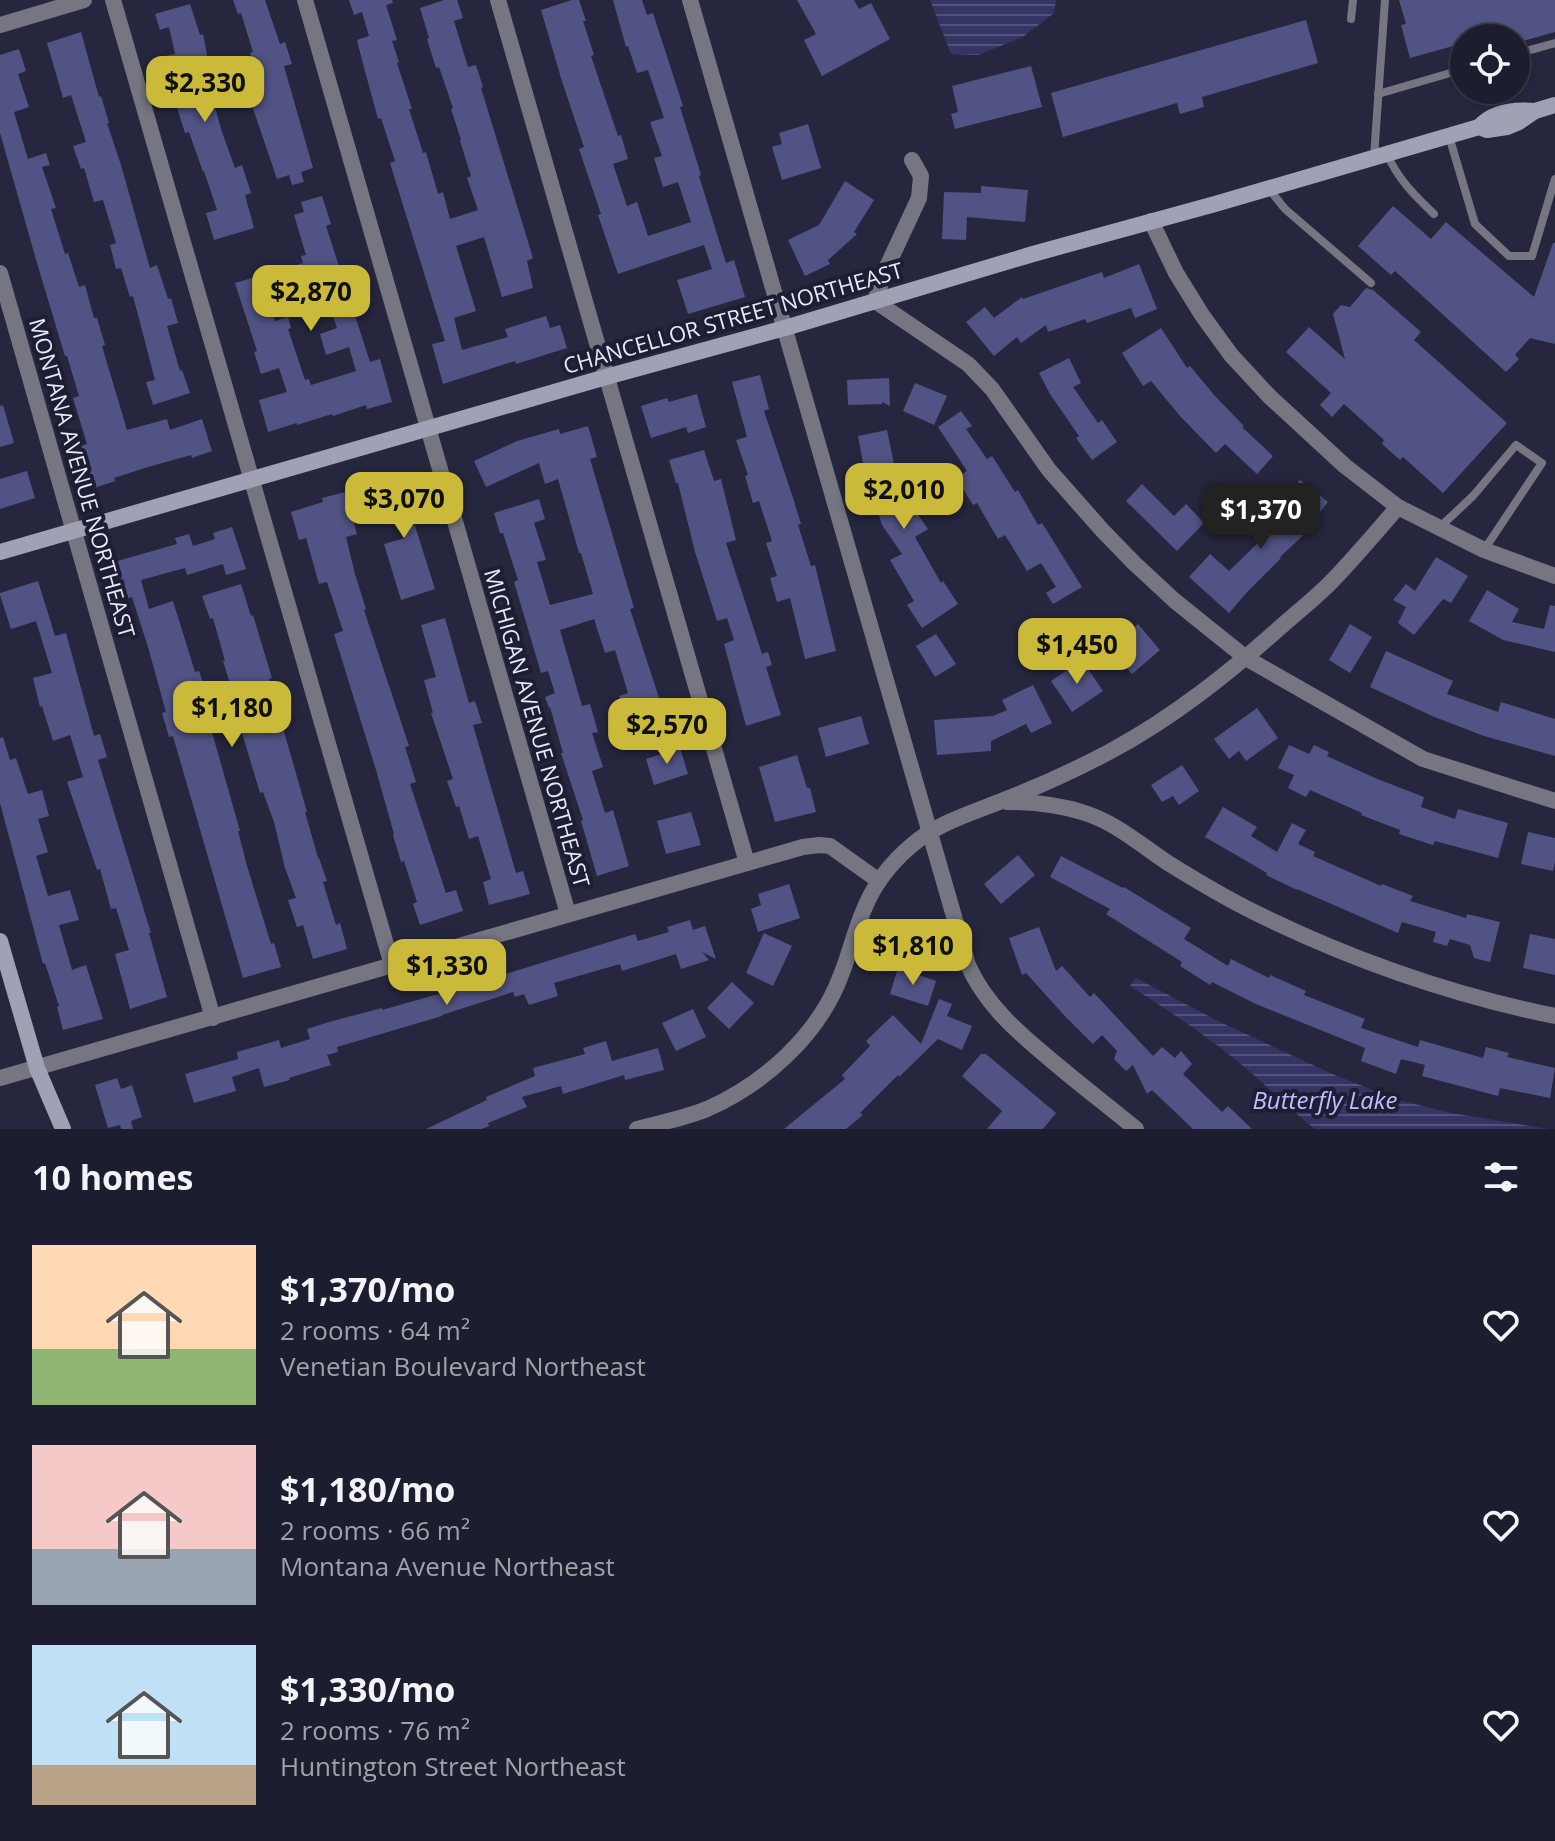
<!DOCTYPE html>
<meta charset="utf-8">
<style>
:root{--surface:#1c1d2e;--page:#292a3a;--text:#f1f3f6;--muted:#a0a2aa;--line:#3a3b4a;--accent:#cbba39}
body{margin:0;font-family:"Open Sans",sans-serif;background:var(--page);color:var(--text);height:100vh;display:flex;flex-direction:column;font-size:30px;white-space:nowrap}
*{box-sizing:border-box;margin:0}
p{font-size:26px;color:var(--muted)}
.icon{flex:none;width:44px;height:44px;fill:none;stroke:currentColor;stroke-width:2;stroke-linecap:round;stroke-linejoin:round}
.map{position:relative;height:1129px;overflow:hidden}
.drawer{display:flex;flex-direction:column;background:var(--surface);flex:1}
.drawer>*{flex:none}
.fabs{position:absolute;left:1450px;top:24px;display:grid;gap:16px}
.fabs a{display:grid;place-items:center;width:80px;height:80px;border-radius:50%;background:var(--surface);box-shadow:0 2px 6px #0004,0 0 0 2px var(--line);font-size:40px}
.price{position:absolute;translate:-50% -68px;padding:0 18px;border-radius:16px;background:var(--accent);color:#111;font-size:26px;line-height:52px;filter:drop-shadow(0 2px 4px #0008)}
.price::after{content:'';position:absolute;left:50%;top:48px;width:24px;height:18px;margin-left:-12px;background:inherit;clip-path:polygon(0 0,100% 0,50% 100%)}
.price.active{background:#222;color:#fff}
ul{padding:0;list-style:none}
li{display:flex;align-items:center;gap:24px;height:200px;padding:0 32px}
li span{display:grid;place-items:center;flex:none;width:224px;height:160px;border-radius:0px;color:#555}
li>.icon{margin-inline-start:auto}
span .icon{width:96px;height:96px;fill:#fffc;stroke-width:1}
li b{font-size:34px}
h2{display:flex;justify-content:space-between;align-items:center;height:96px;padding:0 32px;font-size:34px}
.map>svg:first-child{display:block}
</style>
<div class="map">
<svg width="1555" height="1129" viewBox="0 0 1555 1129">
<defs>
<pattern id="water-rules" width="6" height="5" patternUnits="userSpaceOnUse" patternTransform="scale(2)"><rect width="6" height="5" fill="#353564"/><path d="M0 2.5h6" fill="none" stroke="#52527b"/></pattern>
</defs>
<rect width="100%" height="100%" fill="#26273e"/>
<g fill="url(#water-rules)">
<polygon points="930,0 1056,0 1054,13 1023,37 978,55 951,54"/>
<path d="M1136,978L1220,1022L1330,1073L1395,1099L1451,1113L1549,1129H1315C1287,1107 1263,1082 1236,1060C1203,1033 1166,1009 1130,986Z"/>
</g>
<g fill="#515384" fill-rule="evenodd">
<polygon points="233,0 265,0 280,44 285,42 292,64 284,66 313,168 301,172 304,182 292,185 289,175 277,179 248,94 261,90 250,53 253,52 241,13 238,14"/>
<polygon points="349,0 392,0 393,3 386,5 397,40 392,41 399,62 397,63 412,109 409,109 423,153 426,152 438,194 443,192 450,219 478,210 467,178 471,176 460,141 461,140 451,109 453,108 439,67 436,68 427,39 429,38 420,8 444,0 457,0 463,18 454,21 468,67 476,65 483,87 481,88 533,258 527,261 533,288 502,297 484,237 456,246 476,311 454,318 462,350 508,337 505,329 546,316 550,328 560,325 567,348 516,364 515,361 443,384 432,344 445,341 390,163 395,161 381,118 378,119 362,60 357,40 369,36 362,12 354,15"/>
<polygon points="572,0 579,0 586,21 583,21 594,55 591,56 618,136 621,135 628,159 613,164 627,206 637,202 648,236 691,222 678,182 663,187 654,158 662,156 650,122 664,118 648,70 637,73 628,46 626,47 613,0 642,0 647,15 653,13 683,106 680,107 701,175 699,176 726,263 734,260 745,297 688,314 677,280 712,269 704,245 618,274 598,215 601,214 579,149 584,147 561,78 541,10"/>
<polygon points="797,0 854,0 859,9 871,3 890,39 822,76 804,40 816,34"/>
<polygon points="1399,0 1555,0 1555,32 1516,43 1516,38 1464,38 1464,43 1410,58 1401,25 1406,24"/>
<polygon points="190,4 200,35 203,34 208,60 202,62 222,132 235,168 242,165 251,193 245,195 254,228 214,240 206,213 217,210 204,171 203,172 189,132 185,133 167,76 169,76 165,56 175,54 169,27 160,30 155,14"/>
<polygon points="1306,20 1318,63 1202,97 1204,107 1180,114 1177,103 1063,137 1051,93"/>
<polygon points="81,32 99,97 101,96 109,123 107,123 121,165 150,268 157,265 168,299 171,298 178,323 167,326 180,371 182,370 190,393 153,405 146,382 155,380 133,296 130,297 121,268 116,269 110,245 116,243 103,200 94,202 84,168 81,169 73,146 86,142 71,95 63,98 47,43"/>
<polygon points="19,49 26,71 18,74 29,107 14,112 28,159 46,153 50,165 42,167 56,208 51,209 65,254 68,253 79,287 85,285 94,318 97,318 105,345 102,346 127,430 167,419 170,430 202,419 212,451 192,458 191,455 148,467 114,478 115,481 94,488 81,446 87,444 73,398 79,396 67,356 65,356 37,263 0,133 0,55"/>
<polygon points="1031,66 1042,107 955,129 951,114 958,112 952,86"/>
<polygon points="808,124 821,168 782,180 772,147 782,144 779,133"/>
<polygon points="845,181 874,200 854,232 857,234 828,260 830,264 805,276 788,240 819,225"/>
<polygon points="981,186 1028,190 1025,222 967,217 966,240 942,239 944,192 981,193"/>
<path d="M322,196L331,224L326,226L370,362L380,359L392,402L367,409L366,405L333,416L332,414L297,425V423L268,432L259,400L287,392L279,368L261,374L254,352L257,351L235,283L303,263L301,256L306,255L294,215L304,212L301,202ZM318,272L337,328L320,334L326,355L349,347L356,371L311,385L309,379L305,380L288,329L291,328L288,317L275,321L268,298L290,291L288,283Z"/>
<polygon points="1393,206 1431,239 1446,222 1534,297 1553,243 1555,243 1555,344 1530,338 1515,355 1519,359 1506,372 1395,271 1391,275 1358,246"/>
<polygon points="1139,264 1157,309 1135,318 1131,308 1087,323 1085,319 1048,332 1046,325 1021,343 1017,337 994,356 966,322 985,307 994,318 1022,297 1023,299 1102,272 1104,278"/>
<polygon points="1366,288 1373,290 1421,332 1414,340 1507,423 1443,493 1403,457 1400,460 1382,444 1384,440 1344,404 1332,417 1320,405 1331,393 1286,352 1309,327 1345,359 1333,314 1341,305 1350,307"/>
<polygon points="1161,328 1187,368 1190,366 1215,396 1244,426 1242,427 1273,456 1257,474 1225,444 1216,453 1180,416 1151,381 1143,386 1122,353"/>
<polygon points="1069,358 1081,383 1073,387 1098,423 1102,420 1117,442 1092,460 1076,438 1079,436 1050,394 1039,373"/>
<polygon points="760,375 769,409 764,411 793,498 801,524 798,525 811,566 815,565 836,651 805,659 790,598 777,602 770,578 777,576 766,543 772,541 759,501 753,503 745,476 748,475 736,440 747,437 732,382"/>
<polygon points="889,378 890,406 882,402 882,404 848,405 847,380"/>
<polygon points="915,383 947,396 934,425 903,411"/>
<polygon points="697,394 706,427 688,433 686,427 651,438 641,406 667,398 669,402"/>
<polygon points="3,405 14,443 0,447 0,406"/>
<polygon points="961,411 972,426 966,429 987,459 992,456 1015,492 1018,490 1038,525 1042,523 1082,587 1053,604 1046,593 1056,587 1041,563 1027,571 1005,535 998,539 977,503 973,505 956,478 967,471 938,427"/>
<polygon points="588,426 597,457 590,459 634,608 630,609 664,713 626,723 619,696 628,693 615,650 605,653 594,619 560,630 582,706 590,704 598,732 592,733 603,767 592,771 605,813 613,810 629,866 597,876 581,821 583,820 561,753 563,753 550,707 549,708 545,697 555,693 548,671 541,673 514,582 518,580 503,533 500,533 494,513 539,499 545,519 534,523 546,560 537,562 550,605 593,594 581,553 579,553 558,479 545,484 539,463 486,487 474,461 517,441 559,429 560,434"/>
<polygon points="887,430 895,469 907,508 911,505 928,529 915,537 941,583 943,581 958,604 922,628 907,605 914,601 890,560 902,554 882,525 864,468 858,436"/>
<polygon points="704,450 714,481 721,479 736,540 726,543 762,654 768,652 772,665 766,667 781,715 746,726 724,644 734,640 727,618 717,621 695,552 678,483 676,483 669,460"/>
<polygon points="27,471 35,498 0,509 0,479"/>
<polygon points="412,479 420,504 409,507 435,589 401,600 384,544 405,538 394,505 373,511 366,487 379,483 381,489"/>
<polygon points="1300,480 1328,502 1308,527 1310,529 1280,557 1281,558 1249,590 1229,613 1189,577 1210,554 1229,571 1267,534 1262,530 1294,501 1287,496"/>
<polygon points="1142,484 1174,516 1186,504 1204,523 1177,551 1126,501"/>
<polygon points="345,492 357,534 346,537 355,574 366,609 364,610 409,746 405,747 416,782 410,784 446,893 456,890 463,911 420,925 413,904 417,902 404,861 401,862 393,835 394,834 376,770 334,634 343,631 327,582 319,584 306,538 299,540 291,512 323,502 322,498"/>
<polygon points="232,527 246,569 226,575 223,564 187,575 185,568 141,580 149,609 173,601 195,672 199,671 211,704 234,697 223,661 225,661 213,618 210,619 202,596 241,584 251,616 253,615 272,678 269,679 307,812 305,812 318,858 319,858 327,881 323,882 336,925 340,923 347,949 313,959 303,925 297,927 288,900 296,898 285,868 274,822 263,792 260,793 237,716 210,725 240,831 238,831 247,866 271,944 274,943 281,967 243,978 173,736 169,737 162,713 166,712 148,647 132,597 125,599 114,562 177,544 175,538 189,534 193,546 215,539 213,533"/>
<polygon points="1436,557 1468,576 1451,603 1443,599 1414,635 1398,623 1406,607 1393,600 1406,584 1415,591"/>
<polygon points="38,581 55,636 66,633 94,736 100,734 107,757 98,760 151,933 149,933 167,997 130,1009 115,954 129,950 116,908 111,909 100,869 97,870 67,782 83,777 70,735 53,741 42,706 40,707 33,678 52,673 36,621 11,629 0,595 0,593"/>
<polygon points="1487,590 1519,609 1512,622 1544,629 1550,605 1555,606 1555,652 1503,640 1469,621"/>
<polygon points="445,618 469,703 475,701 482,723 473,725 516,873 523,871 530,894 489,905 483,882 491,879 478,836 469,839 459,806 456,807 447,781 453,779 431,713 433,713 424,680 436,677 421,625"/>
<polygon points="1138,624 1160,650 1132,674 1110,648"/>
<polygon points="1350,624 1372,637 1350,673 1329,660"/>
<polygon points="936,634 956,664 935,677 916,646"/>
<polygon points="1386,651 1453,681 1447,694 1498,712 1501,702 1555,719 1555,756 1484,736 1432,716 1370,687"/>
<polygon points="1082,660 1103,691 1072,712 1051,681"/>
<polygon points="1033,685 1052,723 1031,733 1026,724 991,741 991,751 937,755 934,720 993,716 1007,710 1002,700"/>
<polygon points="1257,708 1278,738 1246,761 1239,751 1229,759 1214,739"/>
<polygon points="861,716 869,744 826,757 818,728"/>
<polygon points="3,737 10,760 16,758 28,794 42,790 49,816 38,819 48,852 36,856 48,896 70,890 79,920 59,925 72,970 86,965 103,1019 63,1030 57,1007 59,1006 45,963 43,964 0,803 0,738"/>
<polygon points="1289,745 1309,754 1314,745 1329,752 1327,756 1375,778 1424,797 1421,807 1455,819 1458,809 1508,823 1498,858 1435,841 1433,845 1399,834 1400,830 1361,815 1362,813 1310,790 1306,797 1288,788 1294,775 1278,768"/>
<polygon points="680,748 688,774 654,785 646,759"/>
<polygon points="797,755 807,788 810,788 816,812 775,822 759,767"/>
<polygon points="1182,765 1199,791 1179,805 1173,796 1162,802 1151,785"/>
<polygon points="1223,807 1257,827 1251,836 1277,852 1292,823 1306,830 1298,844 1315,852 1313,856 1381,886 1382,884 1413,896 1410,901 1466,918 1467,914 1500,922 1490,962 1474,958 1470,945 1450,939 1447,946 1433,942 1436,932 1402,922 1398,933 1297,889 1297,890 1266,875 1267,873 1205,837"/>
<polygon points="691,812 701,845 666,854 657,821"/>
<polygon points="1528,832 1555,838 1555,862 1553,871 1521,864"/>
<polygon points="1018,855 1035,875 1001,904 984,884"/>
<polygon points="1061,856 1123,888 1124,887 1191,928 1184,939 1228,966 1231,959 1269,978 1270,975 1306,991 1304,995 1365,1019 1361,1028 1418,1047 1420,1040 1483,1058 1486,1047 1509,1053 1507,1057 1555,1068 1550,1098 1500,1088 1498,1096 1422,1076 1425,1065 1401,1059 1396,1074 1361,1061 1365,1048 1256,1004 1212,982 1210,985 1180,966 1182,962 1106,914 1110,909 1050,877"/>
<polygon points="789,884 800,918 758,932 751,909 761,905 758,894"/>
<polygon points="690,920 693,930 705,926 716,959 702,952 709,960 681,969 676,954 622,971 620,964 554,983 558,996 529,1005 524,994 515,997 513,992 442,1015 442,1016 337,1047 338,1052 327,1055 331,1065 289,1078 290,1080 264,1087 259,1068 232,1077 236,1091 194,1103 185,1074 238,1059 237,1052 279,1040 281,1048 310,1039 307,1029 329,1022 382,1008 382,1010 449,991 448,988 488,975 489,979 635,934 638,941 669,932 667,927"/>
<polygon points="1039,927 1056,971 1062,966 1090,997 1094,993 1153,1056 1162,1047 1175,1058 1181,1051 1192,1064 1183,1074 1222,1112 1228,1106 1252,1129 1193,1129 1152,1090 1147,1094 1133,1065 1126,1071 1114,1059 1117,1051 1102,1035 1093,1044 1062,1013 1026,973 1022,975 1009,938"/>
<polygon points="764,933 792,946 773,986 746,973"/>
<polygon points="1530,934 1555,939 1555,975 1523,968"/>
<polygon points="898,968 936,981 928,1006 890,994"/>
<polygon points="732,982 754,1003 729,1029 707,1008"/>
<polygon points="939,999 952,1004 947,1016 972,1026 962,1050 938,1039 899,1077 898,1075 860,1113 863,1115 846,1129 784,1129 845,1079 842,1075 870,1046 866,1041 893,1015 921,1044"/>
<polygon points="693,1009 706,1037 676,1051 662,1023"/>
<polygon points="606,1041 612,1061 658,1048 664,1070 625,1080 624,1075 563,1094 561,1086 522,1097 527,1107 488,1123 489,1126 482,1129 426,1129 487,1100 486,1097 535,1076 533,1068 585,1054 583,1048"/>
<polygon points="981,1054 986,1054 1056,1113 1043,1129 987,1129 1002,1111 962,1076"/>
<polygon points="117,1078 121,1089 132,1085 142,1117 131,1121 133,1129 121,1129 120,1125 108,1128 95,1085"/>
</g>
<g fill="none" stroke-linecap="round" stroke-linejoin="round">
<g stroke="#757682" stroke-width="8">
<polyline points="1351,19 1353,0"/>
<polyline points="1516,54 1555,43"/>
<polyline points="1378,94 1464,69"/>
<polyline points="1449,136 1475,224 1509,256 1532,256 1555,179"/>
<path d="M1387,154C1398,179 1414,195 1434,214"/>
<polyline points="1374,157 1385,0"/>
<polyline points="1269,189 1285,209 1371,283"/>
<polyline points="1440,527 1473,496 1516,445 1542,463 1484,550"/>
</g>
<g stroke="#757682" stroke-width="16">
<polyline points="113,0 392,965"/>
<polyline points="305,0 568,914"/>
<polyline points="498,0 747,863"/>
<path d="M690,0L968,965C988,1010 1026,1039 1063,1070C1087,1090 1112,1109 1136,1129"/>
<polyline points="0,25 84,0"/>
<polyline points="912,160 921,176 919,198 885,271 875,301 968,364 992,389 1049,470 1102,530 1134,563 1175,601 1246,658 1423,759 1555,801"/>
<polyline points="1151,221 1176,273 1202,315 1231,355 1270,397 1345,466 1398,507 1484,550 1555,576"/>
<polyline points="0,273 213,1018"/>
<path d="M1007,802C1034,802 1060,805 1085,813C1116,823 1141,845 1168,863C1197,881 1227,899 1258,914C1352,960 1452,995 1555,1016"/>
<polyline points="0,1078 803,847 819,845 830,846 879,881"/>
<path d="M637,1129C660,1123 685,1118 707,1109C764,1084 819,1035 841,975C850,953 855,929 865,907C875,883 893,861 912,845C939,822 972,813 1004,800C1040,786 1075,770 1109,752C1173,718 1230,672 1284,624C1301,609 1319,595 1334,579C1356,556 1377,531 1398,507"/>
</g>
<g stroke="#a0a1b5" stroke-width="16">
<path d="M1479,127C1493,111 1514,109 1535,111"/>
<polyline points="0,552 606,377 785,328 1033,254 1215,204 1479,127 1487,130 1507,127 1519,122 1535,111 1555,105"/>
<polyline points="0,941 37,1068 63,1129"/>
</g>
</g>
<g text-anchor="middle" stroke-width="8" stroke-linejoin="round" paint-order="stroke">
<g font-size="22" fill="#e7e8f8" stroke="#1d1d33">
<text transform="translate(733 318) rotate(-16)" y="8">CHANCELLOR STREET NORTHEAST</text>
<text transform="translate(82 478) rotate(74)" y="8">MONTANA AVENUE NORTHEAST</text>
<text transform="translate(537 728) rotate(74)" y="8">MICHIGAN AVENUE NORTHEAST</text>
</g>
<g font-size="24" font-style="italic" fill="#bdc0ff" stroke="#1d1d33">
<text x="1325" y="1109">Butterfly Lake</text>
</g>
</g>
</svg>
<div class="fabs">
<a><svg class="icon" aria-label="locate" viewBox="0 0 24 24"><circle cx="12" cy="12" r="6"/><path d="M12 2v4M12 18v4M2 12h4M18 12h4"/></svg></a>
</div>
<b class="price" style="left:205px;top:124px">$2,330</b>
<b class="price" style="left:311px;top:333px">$2,870</b>
<b class="price" style="left:904px;top:531px">$2,010</b>
<b class="price" style="left:404px;top:540px">$3,070</b>
<b class="price active" style="left:1261px;top:551px">$1,370</b>
<b class="price" style="left:1077px;top:686px">$1,450</b>
<b class="price" style="left:232px;top:749px">$1,180</b>
<b class="price" style="left:667px;top:766px">$2,570</b>
<b class="price" style="left:913px;top:987px">$1,810</b>
<b class="price" style="left:447px;top:1007px">$1,330</b>
</div>
<section class="drawer">
<h2>10 homes<svg class="icon" aria-label="filters" viewBox="0 0 24 24"><path d="M4 7h16M4 17h16"/><circle cx="9" cy="7" r="2"/><circle cx="15" cy="17" r="2"/></svg></h2>
<ul>
<li><span style="background:linear-gradient(#ffd9b3 65%,#8fb573 0)"><svg class="icon" aria-label="home" viewBox="0 0 24 24"><path d="M3 11l9-7 9 7M6 9v11h12V9"/></svg></span><div><b>$1,370/mo</b><p>2 rooms · 64 m²</p><p>Venetian Boulevard Northeast</p></div><svg class="icon" aria-label="heart" viewBox="0 0 24 24"><path d="M12 20l-8-8c-3-5 5-10 8-4 3-6 11-1 8 4z"/></svg></li>
<li><span style="background:linear-gradient(#f6c9c9 65%,#9aa5b1 0)"><svg class="icon" aria-label="home" viewBox="0 0 24 24"><path d="M3 11l9-7 9 7M6 9v11h12V9"/></svg></span><div><b>$1,180/mo</b><p>2 rooms · 66 m²</p><p>Montana Avenue Northeast</p></div><svg class="icon" aria-label="heart" viewBox="0 0 24 24"><path d="M12 20l-8-8c-3-5 5-10 8-4 3-6 11-1 8 4z"/></svg></li>
<li><span style="background:linear-gradient(#bfe0f5 75%,#b9a48a 0)"><svg class="icon" aria-label="home" viewBox="0 0 24 24"><path d="M3 11l9-7 9 7M6 9v11h12V9"/></svg></span><div><b>$1,330/mo</b><p>2 rooms · 76 m²</p><p>Huntington Street Northeast</p></div><svg class="icon" aria-label="heart" viewBox="0 0 24 24"><path d="M12 20l-8-8c-3-5 5-10 8-4 3-6 11-1 8 4z"/></svg></li>
</ul>
</section>
